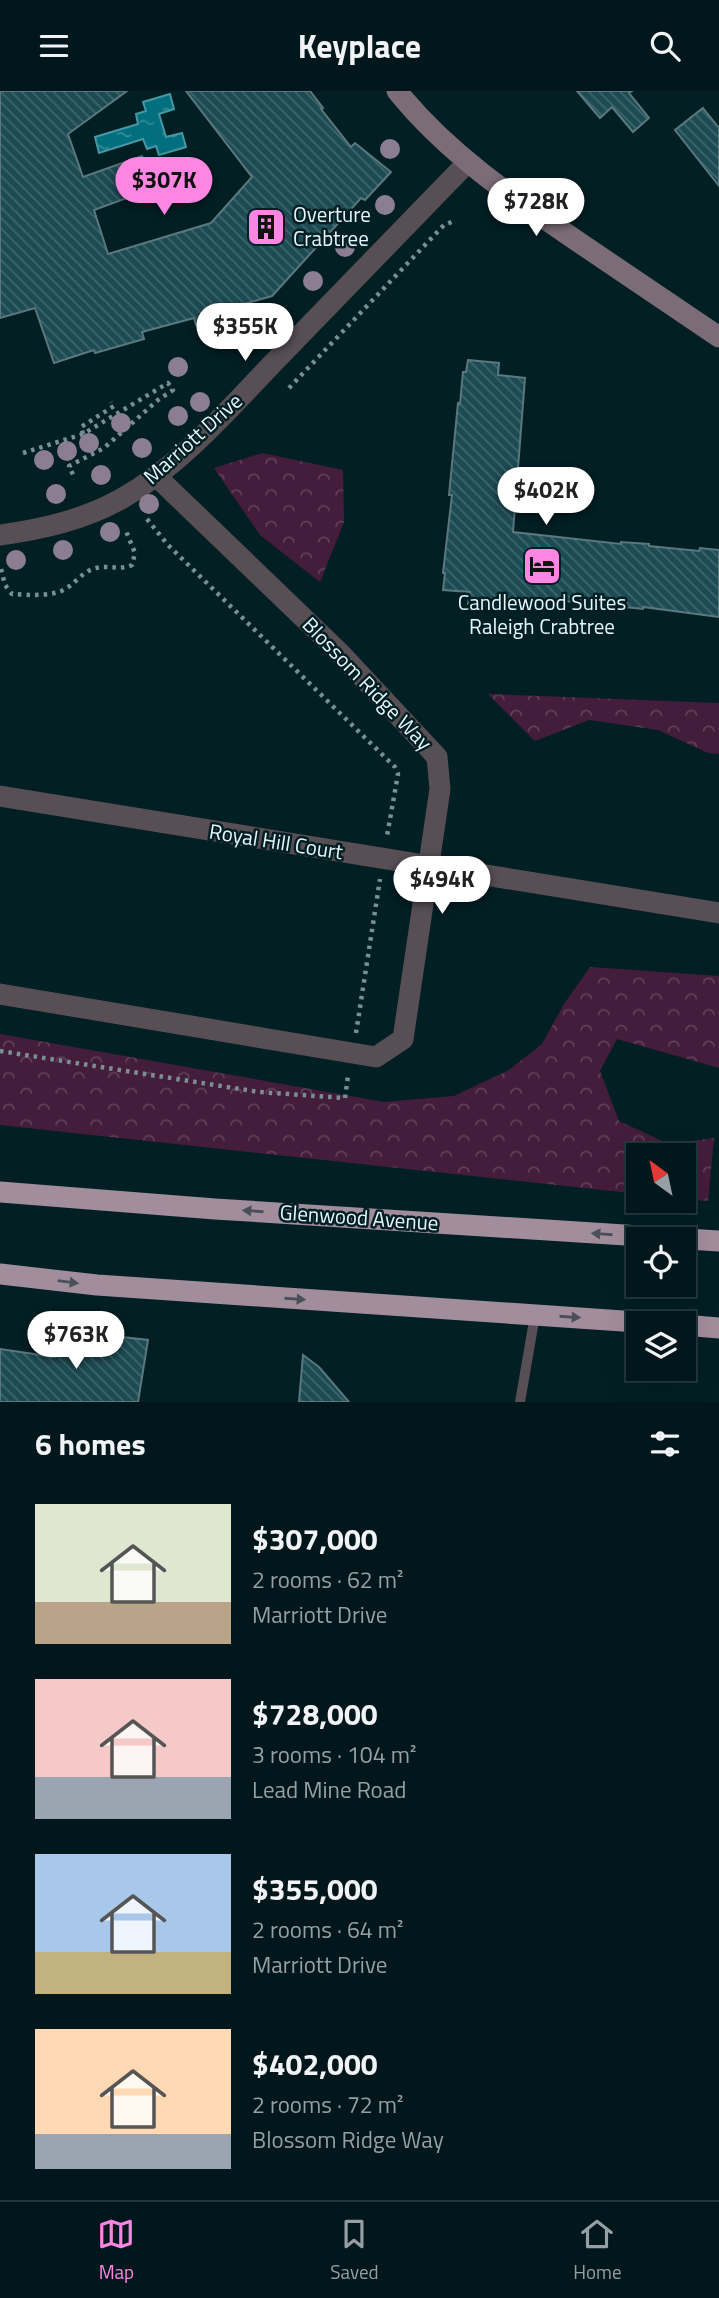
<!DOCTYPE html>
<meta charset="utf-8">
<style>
:root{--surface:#02171b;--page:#102428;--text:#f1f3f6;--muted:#969fa3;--line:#23363a;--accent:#fd86e2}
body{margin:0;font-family:"Titillium Web",sans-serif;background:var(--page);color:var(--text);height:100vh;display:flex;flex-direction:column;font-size:26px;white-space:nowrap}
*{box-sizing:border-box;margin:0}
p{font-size:23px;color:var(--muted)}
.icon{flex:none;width:38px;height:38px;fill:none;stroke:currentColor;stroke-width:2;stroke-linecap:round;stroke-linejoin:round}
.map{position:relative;height:1311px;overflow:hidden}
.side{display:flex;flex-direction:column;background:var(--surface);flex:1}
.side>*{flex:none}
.needle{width:46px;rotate:327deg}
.fabs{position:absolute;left:626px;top:1052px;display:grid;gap:14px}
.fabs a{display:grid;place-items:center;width:70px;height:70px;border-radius:0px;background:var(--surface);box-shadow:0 7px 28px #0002,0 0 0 2px var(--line);font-size:35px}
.price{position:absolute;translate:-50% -60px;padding:0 16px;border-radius:24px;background:#fff;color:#222;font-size:23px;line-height:46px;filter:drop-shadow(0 2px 4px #0008)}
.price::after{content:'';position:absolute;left:50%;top:42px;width:21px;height:16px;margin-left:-10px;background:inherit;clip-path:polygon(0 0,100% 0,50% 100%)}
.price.active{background:var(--accent);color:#111}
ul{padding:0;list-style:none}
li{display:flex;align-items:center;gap:21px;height:175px;padding:0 35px}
li span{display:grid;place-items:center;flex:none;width:196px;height:140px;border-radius:0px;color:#555}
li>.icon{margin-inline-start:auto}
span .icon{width:84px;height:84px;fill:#fffc;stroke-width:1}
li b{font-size:30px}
h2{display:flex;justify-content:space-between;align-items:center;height:84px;padding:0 35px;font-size:30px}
header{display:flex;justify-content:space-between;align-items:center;height:91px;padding:0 35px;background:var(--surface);font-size:32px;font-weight:700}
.tab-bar{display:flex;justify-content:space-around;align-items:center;height:98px;border-top:2px solid var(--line);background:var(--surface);font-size:19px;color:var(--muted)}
.tab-bar a{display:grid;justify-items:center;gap:4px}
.tab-bar .active{color:var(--accent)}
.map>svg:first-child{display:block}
</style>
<header><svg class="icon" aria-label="menu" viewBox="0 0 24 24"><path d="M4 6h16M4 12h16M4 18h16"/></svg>Keyplace<svg class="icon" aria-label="search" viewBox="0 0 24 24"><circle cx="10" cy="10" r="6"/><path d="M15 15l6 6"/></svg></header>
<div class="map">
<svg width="719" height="1311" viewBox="0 0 719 1311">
<defs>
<pattern id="forest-crowns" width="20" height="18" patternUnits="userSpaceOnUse" patternTransform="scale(1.75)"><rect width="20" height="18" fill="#451d3c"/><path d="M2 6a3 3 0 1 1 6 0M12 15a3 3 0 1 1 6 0" fill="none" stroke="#603f59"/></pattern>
<pattern id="water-ripples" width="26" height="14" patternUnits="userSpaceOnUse" patternTransform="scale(1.75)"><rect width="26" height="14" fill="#026f7f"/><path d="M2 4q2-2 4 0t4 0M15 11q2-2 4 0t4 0" fill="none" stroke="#338b98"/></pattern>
<pattern id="building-back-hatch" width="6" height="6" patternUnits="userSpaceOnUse" patternTransform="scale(1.75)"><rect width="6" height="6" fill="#1d4b54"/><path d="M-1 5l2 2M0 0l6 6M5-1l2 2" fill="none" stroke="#3e666e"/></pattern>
</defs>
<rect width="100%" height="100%" fill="#021f24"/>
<g fill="url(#forest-crowns)">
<polygon points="262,362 343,379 344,431 320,491 260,444 214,377"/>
<polygon points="488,603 719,612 719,663 708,662 658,639 589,629 535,650"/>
<polygon points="590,876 719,885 719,977 617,948 600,980 619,1030 669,1053 714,1047 708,1110 684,1108 684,1064 639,1064 639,1103 0,1034 0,943 384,1011 454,1005 509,979 542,953 564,913"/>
</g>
<polygon fill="url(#water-ripples)" stroke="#4798a4" stroke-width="2" points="170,3 174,18 159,23 166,46 182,42 186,56 159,64 156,55 147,58 143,48 99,62 95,46 138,33 136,23 146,20 143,11"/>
<g fill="url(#building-back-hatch)" stroke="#5a787e" stroke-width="2">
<polygon points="0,0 127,0 68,43 83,86 142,65 154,97 94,119 108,163 211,132 252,86 186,0 310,0 323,17 321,18 351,56 355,52 391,81 365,109 361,107 272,205 244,213 245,218 196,234 194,227 142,241 144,248 95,262 94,259 54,272 35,217 0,227"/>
<polygon points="577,0 632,0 629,2 649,27 633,41 612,16 600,27"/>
<polygon points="703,17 719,37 719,95 675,39"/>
<polygon points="468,269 499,272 498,284 525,287 513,441 621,453 621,451 649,453 649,455 699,460 700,457 719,459 719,526 643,516 643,518 565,510 565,512 501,506 500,516 468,513 470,501 443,499 445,482 443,482 452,404 449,404 458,312 460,313 463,281 466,281"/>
<polygon points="59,1239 148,1249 138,1311 0,1311 0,1258 55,1266"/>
<polygon points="303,1264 319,1276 349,1311 299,1311"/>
</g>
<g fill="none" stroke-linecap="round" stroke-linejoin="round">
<g stroke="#798f94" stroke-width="4.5" stroke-dasharray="3.5 5" stroke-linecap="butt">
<polyline points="289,297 444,134 454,130"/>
<polyline points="83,343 81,336 114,315 111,311"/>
<polyline points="23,362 83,343 168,292 173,299 158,309 104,357 69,375 75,388"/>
<polyline points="147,428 168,454 395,676 398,683 387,745"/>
<path d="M1,478L5,494L12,503C28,504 53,506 67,497C76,491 83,481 93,478C106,473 119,480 132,474L135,462L126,440"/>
<polyline points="356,942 380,788"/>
<polyline points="0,960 259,1001 345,1007 348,985"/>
</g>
<polyline stroke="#584f55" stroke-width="10" points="520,1311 535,1224"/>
<g stroke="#584f55" stroke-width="21">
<path d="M0,444C43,438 83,429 121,408C181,374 228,319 275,270C339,204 403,138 467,72"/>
<polyline points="0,705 719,822"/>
<polyline points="0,903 376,966 403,948 440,698 437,666 339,561 156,385"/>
</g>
<path stroke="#7b6c77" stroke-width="21" d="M397,0C447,62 512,106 577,150C625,182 672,214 719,246"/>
<g stroke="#a28d9c" stroke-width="21">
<polyline points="0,1101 215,1118 719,1150"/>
<polyline points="0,1183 97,1194 652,1232"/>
<polyline points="684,1234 719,1237"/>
</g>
</g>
<g fill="#8b7e93">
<circle cx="390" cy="58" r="10"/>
<circle cx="385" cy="114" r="10"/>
<circle cx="345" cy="156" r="10"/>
<circle cx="313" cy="190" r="10"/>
<circle cx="269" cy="235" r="10"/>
<circle cx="178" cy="276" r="10"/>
<circle cx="200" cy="311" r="10"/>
<circle cx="178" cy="325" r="10"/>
<circle cx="121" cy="332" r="10"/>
<circle cx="89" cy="352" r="10"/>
<circle cx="142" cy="357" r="10"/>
<circle cx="67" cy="360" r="10"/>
<circle cx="44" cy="369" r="10"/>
<circle cx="101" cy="384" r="10"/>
<circle cx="56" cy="403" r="10"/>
<circle cx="149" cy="413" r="10"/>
<circle cx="110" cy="441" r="10"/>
<circle cx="63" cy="459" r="10"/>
<circle cx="16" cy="469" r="10"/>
</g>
<defs><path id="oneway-solid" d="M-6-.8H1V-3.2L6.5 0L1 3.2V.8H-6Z" transform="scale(1.75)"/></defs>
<g fill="#4a505a">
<use href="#oneway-solid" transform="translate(253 1120) rotate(-176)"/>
<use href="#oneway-solid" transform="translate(602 1143) rotate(-176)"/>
<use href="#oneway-solid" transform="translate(68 1191) rotate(7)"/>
<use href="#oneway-solid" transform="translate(295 1208) rotate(4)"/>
<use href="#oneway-solid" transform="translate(570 1226) rotate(4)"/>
</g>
<defs>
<symbol id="building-square" viewBox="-11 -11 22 22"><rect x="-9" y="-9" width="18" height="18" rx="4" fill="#fd86e2" stroke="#021f24"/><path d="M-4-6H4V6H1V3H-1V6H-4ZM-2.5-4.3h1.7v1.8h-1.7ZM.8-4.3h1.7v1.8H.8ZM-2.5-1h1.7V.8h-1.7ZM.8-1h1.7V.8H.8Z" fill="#111"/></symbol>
<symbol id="hotel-square" viewBox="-11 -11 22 22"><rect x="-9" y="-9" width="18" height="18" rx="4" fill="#fd86e2" stroke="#021f24"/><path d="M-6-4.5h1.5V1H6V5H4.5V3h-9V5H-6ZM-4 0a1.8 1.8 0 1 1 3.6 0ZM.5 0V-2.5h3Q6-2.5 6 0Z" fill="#111"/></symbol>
</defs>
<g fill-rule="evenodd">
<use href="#building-square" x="244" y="114" width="44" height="44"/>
<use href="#hotel-square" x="520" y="453" width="44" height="44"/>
</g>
<g text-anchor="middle" stroke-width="5" stroke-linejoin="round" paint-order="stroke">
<g font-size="21" fill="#e7f7fb" stroke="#021f24" text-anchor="start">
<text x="293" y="131">Overture<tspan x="293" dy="24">Crabtree</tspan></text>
<text x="542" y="519" text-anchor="middle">Candlewood Suites<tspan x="542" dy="24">Raleigh Crabtree</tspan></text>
</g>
<g font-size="21" fill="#e7f7fb" stroke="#021f24">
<text transform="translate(193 348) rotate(-42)" y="7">Marriott Drive</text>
<text transform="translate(367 593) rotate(46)" y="7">Blossom Ridge Way</text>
<text transform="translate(276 751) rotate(9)" y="7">Royal Hill Court</text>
<text transform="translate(359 1127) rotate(4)" y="7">Glenwood Avenue</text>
</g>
</g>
</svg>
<div class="fabs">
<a><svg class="needle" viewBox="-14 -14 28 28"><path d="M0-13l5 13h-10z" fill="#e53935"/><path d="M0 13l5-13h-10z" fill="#969fa3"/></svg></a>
<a><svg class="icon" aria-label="locate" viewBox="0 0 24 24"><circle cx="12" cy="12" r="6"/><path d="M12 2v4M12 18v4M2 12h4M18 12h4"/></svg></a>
<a><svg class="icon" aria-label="layers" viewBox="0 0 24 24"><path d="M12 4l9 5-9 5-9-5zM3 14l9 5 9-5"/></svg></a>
</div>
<b class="price active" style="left:164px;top:126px">$307K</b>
<b class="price" style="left:536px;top:147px">$728K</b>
<b class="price" style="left:245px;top:272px">$355K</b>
<b class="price" style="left:546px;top:436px">$402K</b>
<b class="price" style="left:442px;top:825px">$494K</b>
<b class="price" style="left:76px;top:1280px">$763K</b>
</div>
<section class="side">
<h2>6 homes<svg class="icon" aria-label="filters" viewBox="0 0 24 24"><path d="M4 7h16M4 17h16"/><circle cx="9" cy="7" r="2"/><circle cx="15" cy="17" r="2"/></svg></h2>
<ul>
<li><span style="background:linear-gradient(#dfe7d0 70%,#b9a48a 0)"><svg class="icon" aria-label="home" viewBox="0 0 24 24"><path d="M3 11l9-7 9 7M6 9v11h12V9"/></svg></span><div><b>$307,000</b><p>2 rooms · 62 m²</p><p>Marriott Drive</p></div></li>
<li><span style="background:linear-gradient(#f6c9c9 70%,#9aa5b1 0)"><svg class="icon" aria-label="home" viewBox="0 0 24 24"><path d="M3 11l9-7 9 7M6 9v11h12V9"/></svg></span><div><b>$728,000</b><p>3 rooms · 104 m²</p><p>Lead Mine Road</p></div></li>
<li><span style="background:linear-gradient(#a9c7e8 70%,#c2b280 0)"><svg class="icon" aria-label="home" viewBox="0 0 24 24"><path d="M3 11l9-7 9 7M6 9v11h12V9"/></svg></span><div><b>$355,000</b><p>2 rooms · 64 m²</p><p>Marriott Drive</p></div></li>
<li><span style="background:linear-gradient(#ffd9b3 75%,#9aa5b1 0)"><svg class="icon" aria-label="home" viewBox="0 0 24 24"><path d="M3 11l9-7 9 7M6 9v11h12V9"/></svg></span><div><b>$402,000</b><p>2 rooms · 72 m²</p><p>Blossom Ridge Way</p></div></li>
</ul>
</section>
<nav class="tab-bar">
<a class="active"><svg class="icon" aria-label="map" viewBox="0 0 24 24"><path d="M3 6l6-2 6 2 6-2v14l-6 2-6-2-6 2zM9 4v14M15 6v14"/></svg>Map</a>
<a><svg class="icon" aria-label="saved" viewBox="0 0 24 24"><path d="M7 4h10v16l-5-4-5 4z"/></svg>Saved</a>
<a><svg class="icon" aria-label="home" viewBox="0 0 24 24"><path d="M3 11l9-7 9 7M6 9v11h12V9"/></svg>Home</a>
</nav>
